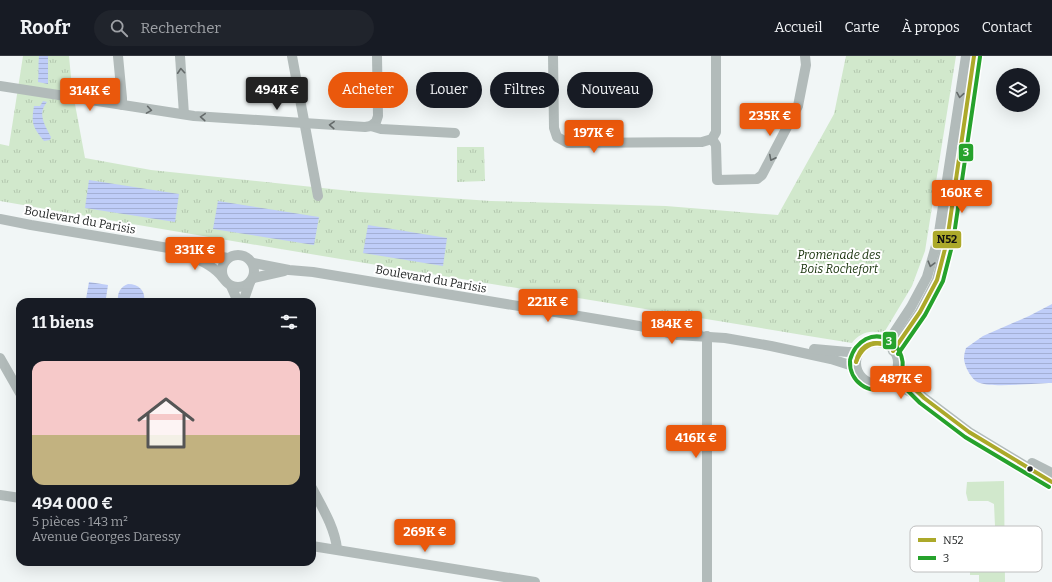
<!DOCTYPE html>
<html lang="fr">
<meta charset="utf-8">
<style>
:root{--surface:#171b24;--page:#20242c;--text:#f1f3f6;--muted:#9ea1a6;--line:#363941;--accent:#ea580c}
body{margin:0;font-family:Bitter,serif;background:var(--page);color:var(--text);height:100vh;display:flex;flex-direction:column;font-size:15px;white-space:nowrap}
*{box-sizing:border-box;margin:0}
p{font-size:13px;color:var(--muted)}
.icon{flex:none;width:22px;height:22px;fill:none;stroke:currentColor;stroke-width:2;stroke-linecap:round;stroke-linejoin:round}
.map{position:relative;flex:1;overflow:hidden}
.details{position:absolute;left:16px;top:242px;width:300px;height:268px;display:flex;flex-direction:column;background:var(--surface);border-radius:12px;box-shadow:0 4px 16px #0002}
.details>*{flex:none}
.guide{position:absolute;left:328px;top:16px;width:380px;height:36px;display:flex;gap:8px}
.fabs{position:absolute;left:996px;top:12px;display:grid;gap:8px}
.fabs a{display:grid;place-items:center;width:44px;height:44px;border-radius:50%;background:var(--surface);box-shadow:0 4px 16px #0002;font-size:20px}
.price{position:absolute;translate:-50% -34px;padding:0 9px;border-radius:4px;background:var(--accent);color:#fff;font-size:13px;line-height:26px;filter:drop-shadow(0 1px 2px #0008)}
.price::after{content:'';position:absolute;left:50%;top:24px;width:12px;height:9px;margin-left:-6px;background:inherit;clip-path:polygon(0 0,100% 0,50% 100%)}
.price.active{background:#222;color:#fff}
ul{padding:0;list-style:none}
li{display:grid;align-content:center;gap:8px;height:212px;padding:0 16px}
li span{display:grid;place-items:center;height:124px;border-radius:12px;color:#555}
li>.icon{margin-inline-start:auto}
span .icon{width:72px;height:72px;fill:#fffc;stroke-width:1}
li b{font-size:17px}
h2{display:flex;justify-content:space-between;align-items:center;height:48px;padding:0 16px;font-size:17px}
.tag{padding:0 14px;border-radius:18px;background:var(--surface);box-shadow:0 4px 16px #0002;font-size:14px;line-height:36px}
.tag.active{background:var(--accent);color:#fff}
header{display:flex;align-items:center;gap:24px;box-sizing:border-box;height:56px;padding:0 20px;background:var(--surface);border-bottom:1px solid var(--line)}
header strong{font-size:19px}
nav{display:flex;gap:22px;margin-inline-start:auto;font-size:14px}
.search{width:280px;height:36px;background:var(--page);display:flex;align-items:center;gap:10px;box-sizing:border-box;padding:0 14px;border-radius:22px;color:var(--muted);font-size:15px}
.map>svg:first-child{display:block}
</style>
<header>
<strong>Roofr</strong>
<div class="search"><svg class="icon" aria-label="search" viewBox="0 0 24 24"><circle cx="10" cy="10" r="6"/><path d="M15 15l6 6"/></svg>Rechercher</div>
<nav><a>Accueil</a><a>Carte</a><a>À propos</a><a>Contact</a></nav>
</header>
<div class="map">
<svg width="1052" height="526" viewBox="0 0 1052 526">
<defs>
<pattern id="park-tufts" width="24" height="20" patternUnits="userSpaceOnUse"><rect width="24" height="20" fill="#d1e8cc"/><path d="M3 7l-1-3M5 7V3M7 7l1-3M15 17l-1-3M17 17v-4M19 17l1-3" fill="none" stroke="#b3c7af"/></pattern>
<pattern id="water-rules" width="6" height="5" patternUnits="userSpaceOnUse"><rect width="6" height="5" fill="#bfcdf8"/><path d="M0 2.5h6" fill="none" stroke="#a4b0d5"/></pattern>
</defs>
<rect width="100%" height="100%" fill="#f1f6f6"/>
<polygon fill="#d1e8cc" points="1004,425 1005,526 979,526 979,519 970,519 970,502 1001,502 1001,470 995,470 994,448 988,445 968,445 966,437 967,426"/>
<g fill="url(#park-tufts)">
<path d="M23,0H69L72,32L85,102L151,114L360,136L491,145L666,150L778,159L834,58L846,0H956L925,195L912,230L885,275C881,276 879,276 875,276C866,275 857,280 852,287C568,240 284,195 0,145V88L9,90Z"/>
<polygon points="457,91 484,91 485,125 457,126"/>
</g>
<g fill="url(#water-rules)">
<path d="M39,0H48V28L38,26C39,17 38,9 39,0Z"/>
<path d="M43,45L47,46C37,58 45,69 51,81L50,84L44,85C33,71 31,68 34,50H40Z"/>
<polygon points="89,124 179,138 175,166 85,152"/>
<polygon points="218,145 319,161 314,189 213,173"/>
<polygon points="368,169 447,182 443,210 363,197"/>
<polygon points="89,226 108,229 106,242 102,242 101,245 86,243"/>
<path d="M128,228C139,228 146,235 144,246H118C117,237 120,231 128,228Z"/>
<path d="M1052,248V327C1035,327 994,332 980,327C972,325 964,310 964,302C964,299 965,295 966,292L983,280L1029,260Z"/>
</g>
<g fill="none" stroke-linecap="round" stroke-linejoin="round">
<g stroke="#b2bbba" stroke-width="10">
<polyline points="118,0 122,42 122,49"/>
<polyline points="180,0 184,58"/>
<polyline points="292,0 318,140"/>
<polyline points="553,0 554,72 557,81 568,87 702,86 712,83 716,76 716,0"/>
<polyline points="0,30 194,60 365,71 371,70 376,66 378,60 377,0"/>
<polyline points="371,70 381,73 455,77"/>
<polyline points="712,83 716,89 717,124 757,123 762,119 798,50 806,9 805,0"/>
<polyline points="0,163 31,169 228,202"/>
<circle cx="238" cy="215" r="16"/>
<path d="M188,199C201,205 214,210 223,222"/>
<polyline points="253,207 289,214 313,216 639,270 677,279 725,282 771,290 831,303 856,311"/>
<polyline points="253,222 284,215"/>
<polyline points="231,230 238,246"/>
<polyline points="243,246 250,226"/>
<polyline points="657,270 679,270 698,277"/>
<polyline points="707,280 707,526"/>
<circle cx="877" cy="307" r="21"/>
<polyline points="886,289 911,251 927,221 938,183 966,0"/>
<polyline points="814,293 848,296 859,296"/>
<polyline points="893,295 920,256 937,224 947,185 974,0"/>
<polyline points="0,302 20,337"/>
<polyline points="896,315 924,342 969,376 1052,426"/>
<polyline points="888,325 917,339"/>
<polyline points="1032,407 1052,417"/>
<path d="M312,432C322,451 335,472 337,493"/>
<polyline points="0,439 20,442"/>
<polyline points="312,490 535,526"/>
</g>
<defs>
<g id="bus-1">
<polyline points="893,295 920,256 937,224 947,185 974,0"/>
<path d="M856,306C859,292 869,284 883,288"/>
<path d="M856,306C861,293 869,285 883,288"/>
<polyline points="896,315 924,342 969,376 1052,426"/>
</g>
<g id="bus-2">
<polyline points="898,298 925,259 943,225 953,186 980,1"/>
<path d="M850,305C849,325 869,340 887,331C920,316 895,269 866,283C857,288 853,294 850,304"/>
<polyline points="892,319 920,347 965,381 1049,431"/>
</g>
</defs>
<use href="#bus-1" stroke="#fff" stroke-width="7"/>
<use href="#bus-2" stroke="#fff" stroke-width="7"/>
<use href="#bus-1" stroke="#aca92a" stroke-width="4"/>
<use href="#bus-2" stroke="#26a22c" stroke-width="4"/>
</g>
<defs><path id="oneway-chevron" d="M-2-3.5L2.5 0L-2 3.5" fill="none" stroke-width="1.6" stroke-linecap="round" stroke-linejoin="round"/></defs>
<g stroke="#646a6a">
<use href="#oneway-chevron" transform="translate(181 15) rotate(-94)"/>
<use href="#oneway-chevron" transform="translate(960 39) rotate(99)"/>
<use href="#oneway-chevron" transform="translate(149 54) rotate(9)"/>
<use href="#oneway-chevron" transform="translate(203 61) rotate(-176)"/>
<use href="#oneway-chevron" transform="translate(332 69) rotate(-177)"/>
<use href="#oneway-chevron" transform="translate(772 102) rotate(117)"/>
<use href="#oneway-chevron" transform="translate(931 208) rotate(105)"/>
</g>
<circle fill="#252828" stroke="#fff" stroke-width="1.5" cx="1030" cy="413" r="3.5"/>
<g text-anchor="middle" stroke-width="4" stroke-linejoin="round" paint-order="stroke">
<g font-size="12" fill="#252828" stroke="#fff">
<text transform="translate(80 164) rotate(10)" y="4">Boulevard du Parisis</text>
<text transform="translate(431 223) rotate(10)" y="4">Boulevard du Parisis</text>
</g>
<g font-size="12" font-style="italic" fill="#163109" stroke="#fff">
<text x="839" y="203">Promenade des<tspan x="839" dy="14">Bois Rochefort</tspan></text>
</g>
</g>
<rect x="910" y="470" width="132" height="46" rx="6" fill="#fff" stroke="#bebebe" stroke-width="1"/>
<rect x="918" y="482" width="18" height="4" fill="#aca92a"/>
<rect x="918" y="500" width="18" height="4" fill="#26a22c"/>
<g font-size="11" fill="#252828">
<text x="943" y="488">N52</text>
<text x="943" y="506">3</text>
</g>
<g stroke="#fff" stroke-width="1.5">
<rect x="958" y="87" width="16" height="19" rx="4" fill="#26a22c"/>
<rect x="932" y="174" width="30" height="19" rx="4" fill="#aca92a"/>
<rect x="882" y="275" width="15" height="19" rx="4" fill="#26a22c"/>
</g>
<g font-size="11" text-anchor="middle" font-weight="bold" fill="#fff">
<text x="966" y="100">3</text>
<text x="889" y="289">3</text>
</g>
<g font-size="11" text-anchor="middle" font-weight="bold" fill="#111">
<text x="947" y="187">N52</text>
</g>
</svg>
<div class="fabs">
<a><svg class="icon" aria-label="layers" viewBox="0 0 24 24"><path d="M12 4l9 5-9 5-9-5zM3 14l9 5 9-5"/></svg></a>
</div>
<b class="price active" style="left:277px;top:55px">494K €</b>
<b class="price" style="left:90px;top:56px">314K €</b>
<b class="price" style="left:770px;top:81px">235K €</b>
<b class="price" style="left:594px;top:98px">197K €</b>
<b class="price" style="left:962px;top:158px">160K €</b>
<b class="price" style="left:195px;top:215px">331K €</b>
<b class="price" style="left:548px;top:267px">221K €</b>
<b class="price" style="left:672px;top:289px">184K €</b>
<b class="price" style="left:901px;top:344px">487K €</b>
<b class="price" style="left:696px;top:403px">416K €</b>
<b class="price" style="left:425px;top:497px">269K €</b>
<div class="guide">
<a class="tag active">Acheter</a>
<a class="tag">Louer</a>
<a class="tag">Filtres</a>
<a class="tag">Nouveau</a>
</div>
<section class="details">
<h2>11 biens<svg class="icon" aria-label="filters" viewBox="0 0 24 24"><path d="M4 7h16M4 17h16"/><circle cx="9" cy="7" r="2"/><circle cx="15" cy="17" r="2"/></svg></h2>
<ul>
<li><span style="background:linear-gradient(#f6c9c9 60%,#c2b280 0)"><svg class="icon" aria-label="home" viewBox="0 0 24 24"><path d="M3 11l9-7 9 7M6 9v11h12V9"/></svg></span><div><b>494 000 €</b><p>5 pièces · 143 m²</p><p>Avenue Georges Daressy</p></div></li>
</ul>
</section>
</div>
